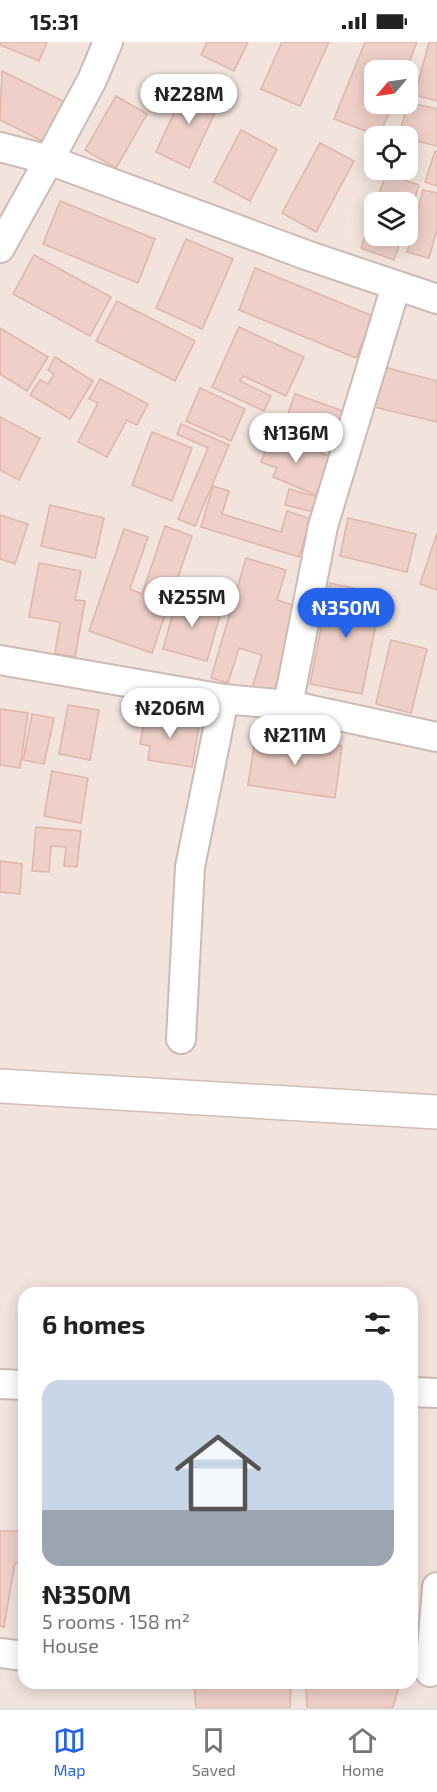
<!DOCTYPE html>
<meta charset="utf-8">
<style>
:root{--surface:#fff;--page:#f2f2f2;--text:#222;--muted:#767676;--line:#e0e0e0;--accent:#2563eb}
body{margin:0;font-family:"Exo 2",sans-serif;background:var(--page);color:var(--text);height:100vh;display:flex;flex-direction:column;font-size:22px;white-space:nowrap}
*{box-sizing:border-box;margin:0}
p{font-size:20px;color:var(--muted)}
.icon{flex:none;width:33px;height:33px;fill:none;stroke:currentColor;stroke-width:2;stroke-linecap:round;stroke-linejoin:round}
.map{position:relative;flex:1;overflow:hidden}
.side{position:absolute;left:18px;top:1245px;width:400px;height:402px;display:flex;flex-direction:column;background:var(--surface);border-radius:18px;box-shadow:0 3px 15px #0003}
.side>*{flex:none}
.needle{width:39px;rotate:241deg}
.controls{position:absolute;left:364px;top:18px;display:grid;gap:12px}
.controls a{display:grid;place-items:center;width:54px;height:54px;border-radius:12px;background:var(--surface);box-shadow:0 3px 15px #0003;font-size:30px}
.price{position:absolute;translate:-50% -51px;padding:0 14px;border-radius:21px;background:#fff;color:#222;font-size:20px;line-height:39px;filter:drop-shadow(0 2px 3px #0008)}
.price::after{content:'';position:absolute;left:50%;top:36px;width:18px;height:14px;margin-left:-9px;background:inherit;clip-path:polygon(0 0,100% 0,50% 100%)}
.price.active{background:var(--accent);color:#fff}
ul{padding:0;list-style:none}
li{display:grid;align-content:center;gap:12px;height:318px;padding:0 24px}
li+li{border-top:2px solid var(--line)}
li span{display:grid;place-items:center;height:186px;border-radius:18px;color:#555}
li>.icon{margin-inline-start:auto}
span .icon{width:108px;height:108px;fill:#fffc;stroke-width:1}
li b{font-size:26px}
h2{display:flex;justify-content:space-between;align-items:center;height:72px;padding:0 24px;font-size:26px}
.status{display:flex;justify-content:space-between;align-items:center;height:42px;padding:0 30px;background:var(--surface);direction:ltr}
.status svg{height:16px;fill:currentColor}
.dock{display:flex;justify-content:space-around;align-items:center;height:84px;border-top:2px solid var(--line);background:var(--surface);font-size:16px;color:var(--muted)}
.dock a{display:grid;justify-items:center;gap:3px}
.dock .active{color:var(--accent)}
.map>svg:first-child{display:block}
</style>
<div class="status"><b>15:31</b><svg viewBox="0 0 49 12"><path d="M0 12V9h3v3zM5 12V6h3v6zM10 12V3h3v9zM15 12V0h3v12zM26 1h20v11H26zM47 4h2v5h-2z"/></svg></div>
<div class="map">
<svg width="437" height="1666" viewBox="0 0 437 1666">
<rect width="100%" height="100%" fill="#fbf3ee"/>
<path fill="#f2e4dc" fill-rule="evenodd" d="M0,0H437V1666H0ZM375,28H408V62H375ZM375,94H408V128H375ZM375,160H408V194H375ZM24,1251H412V1641H24Z"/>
<g fill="#eed0c8" stroke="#dfb5aa" stroke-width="1.5">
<polygon points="0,0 47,0 39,19 0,3"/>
<polygon points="207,0 248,0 234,29 201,13"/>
<polygon points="282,0 329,0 300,64 261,47"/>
<polygon points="365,0 417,0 406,28 375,28 375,62 393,62 379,94 334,77"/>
<polygon points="429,0 437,0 437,59 415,53"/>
<polygon points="2,29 67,61 48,102 0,78"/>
<polygon points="188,41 222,56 189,126 156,110"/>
<polygon points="116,54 147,72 116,126 85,108"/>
<polygon points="408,60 437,67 437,104 408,97 408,94 399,94"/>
<polygon points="241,88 277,107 250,159 214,140"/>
<polygon points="320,101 354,119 316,190 282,171"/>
<polygon points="435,109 437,110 437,144 425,140"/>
<polygon points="386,132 419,143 408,177 408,160 376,160"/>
<polygon points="423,148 437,151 437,187 429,216 407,210"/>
<polygon points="60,159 155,197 138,241 43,202"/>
<polygon points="375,164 375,194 402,194 394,218 361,206"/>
<polygon points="186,197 233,217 202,287 156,266"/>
<polygon points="34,213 111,255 90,294 13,252"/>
<polygon points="255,226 373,274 356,316 239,268"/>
<polygon points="117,259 195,299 175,339 96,299"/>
<polygon points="239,285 304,315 286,354 243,334 240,339 271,354 264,369 212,345"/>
<polygon points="0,286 48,315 27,349 0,332"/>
<polygon points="55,315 93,339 70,377 30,353 40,338 48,342 54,332 48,328"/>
<polygon points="384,325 437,339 437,380 374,365"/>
<polygon points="100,337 148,362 137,383 127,378 107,415 78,400 98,361 89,357"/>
<polygon points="200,346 245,367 231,399 186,379"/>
<polygon points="295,352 343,369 334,394 286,377"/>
<polygon points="0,375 40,396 19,438 0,428"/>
<polygon points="181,382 229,403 195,484 178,477 208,406 177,392"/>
<polygon points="152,390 192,406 172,459 132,443"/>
<polygon points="272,391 331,415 316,453 273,435 277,426 261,420"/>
<polygon points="213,444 229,449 222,472 281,490 287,469 311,477 299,515 201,485"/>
<polygon points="289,447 318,455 314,470 285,463"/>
<polygon points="50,463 104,476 95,516 41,504"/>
<polygon points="0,473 28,482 15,522 0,517"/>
<polygon points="348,476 416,492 407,530 340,514"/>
<polygon points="165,484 192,494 152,611 89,589 124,487 148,495 130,547 142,552"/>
<polygon points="437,491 437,548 420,542"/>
<polygon points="246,516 286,528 277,558 299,565 272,656 251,650 262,613 239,606 228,641 211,636"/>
<polygon points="39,521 81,529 75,558 85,559 75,615 55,611 60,580 29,575"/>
<polygon points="330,541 382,552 362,652 310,642"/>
<polygon points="178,553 222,566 207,619 163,607"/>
<polygon points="391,598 427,607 411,671 376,662"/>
<polygon points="68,663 99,668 90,718 59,712"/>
<polygon points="0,667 28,671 20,726 0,723"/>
<polygon points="146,670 200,679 192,725 148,718 150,704 140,702"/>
<polygon points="32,672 54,676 44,722 23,718"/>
<polygon points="256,691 342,704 335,756 248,743"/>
<polygon points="52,729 88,736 81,781 44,774"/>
<polygon points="36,785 81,789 77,825 64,824 66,805 51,804 49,830 32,829"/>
<polygon points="0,819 22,822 20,852 0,850"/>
<polygon points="0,1489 24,1489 24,1522 15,1521 4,1585 0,1584"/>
<polygon points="194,1641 291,1641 290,1666 196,1666"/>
<polygon points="306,1641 400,1641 393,1665 387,1666 307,1666"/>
</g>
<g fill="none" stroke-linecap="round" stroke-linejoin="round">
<defs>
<g id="minor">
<polyline points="108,0 92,38 49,118 309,214 437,257"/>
<polyline points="0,105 49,118 0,206"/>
<polyline points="0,618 224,657 288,663 437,695"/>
<polyline points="288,663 323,484 396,244"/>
<polyline points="181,997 190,825 224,657"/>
<polyline points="0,1342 24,1343"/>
<polyline points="412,1350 437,1351"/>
<polyline points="0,1611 24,1614"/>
<polyline points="430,1630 437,1545"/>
</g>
<polyline id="secondary" points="0,1044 437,1070"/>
</defs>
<use href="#minor" stroke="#cdbab3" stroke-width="32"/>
<use href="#secondary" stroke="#d2bcb3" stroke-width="36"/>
<use href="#minor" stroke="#fff" stroke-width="28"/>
<use href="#secondary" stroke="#fff" stroke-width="33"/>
</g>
</svg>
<div class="controls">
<a><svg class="needle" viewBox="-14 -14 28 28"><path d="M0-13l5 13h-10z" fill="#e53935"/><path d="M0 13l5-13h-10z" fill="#767676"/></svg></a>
<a><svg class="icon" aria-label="locate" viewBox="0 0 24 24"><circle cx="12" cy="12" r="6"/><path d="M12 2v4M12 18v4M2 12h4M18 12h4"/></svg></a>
<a><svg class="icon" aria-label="layers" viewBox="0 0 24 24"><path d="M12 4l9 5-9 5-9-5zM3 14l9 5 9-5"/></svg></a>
</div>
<b class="price" style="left:189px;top:83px">₦228M</b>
<b class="price" style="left:296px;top:422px">₦136M</b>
<b class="price" style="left:192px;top:586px">₦255M</b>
<b class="price active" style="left:346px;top:597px">₦350M</b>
<b class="price" style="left:170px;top:697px">₦206M</b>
<b class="price" style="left:295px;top:724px">₦211M</b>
<section class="side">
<h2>6 homes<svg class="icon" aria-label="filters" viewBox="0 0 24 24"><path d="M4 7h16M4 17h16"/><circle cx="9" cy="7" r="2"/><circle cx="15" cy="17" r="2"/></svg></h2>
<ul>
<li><span style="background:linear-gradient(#c9d6e8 70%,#9aa5b1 0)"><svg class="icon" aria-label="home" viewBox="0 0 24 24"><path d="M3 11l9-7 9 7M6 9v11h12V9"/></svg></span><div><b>₦350M</b><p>5 rooms · 158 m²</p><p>House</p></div></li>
</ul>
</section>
</div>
<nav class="dock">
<a class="active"><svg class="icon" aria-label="map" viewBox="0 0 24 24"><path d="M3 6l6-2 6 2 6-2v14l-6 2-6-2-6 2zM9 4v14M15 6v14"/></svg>Map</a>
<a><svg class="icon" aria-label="saved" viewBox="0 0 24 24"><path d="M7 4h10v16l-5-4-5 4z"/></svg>Saved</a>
<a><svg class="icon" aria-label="home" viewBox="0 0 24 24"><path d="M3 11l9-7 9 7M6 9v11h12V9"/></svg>Home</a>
</nav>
